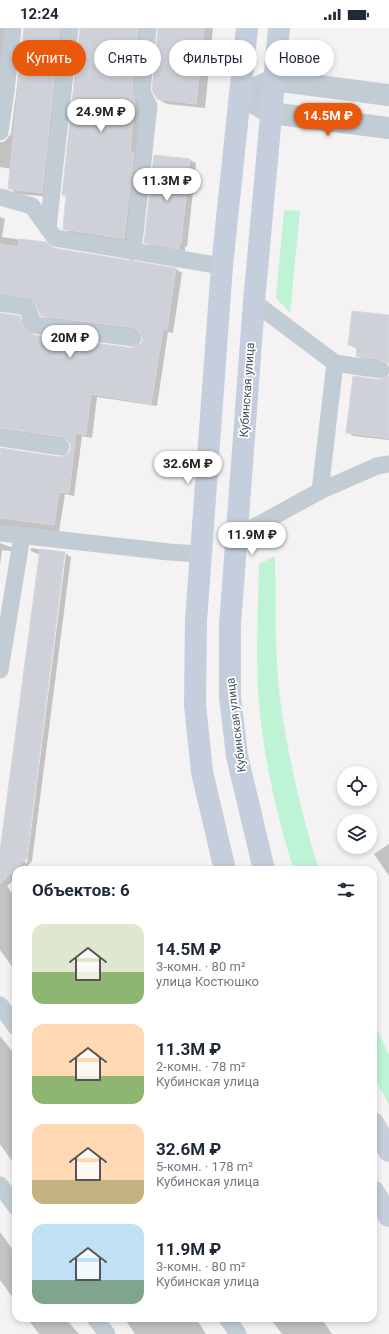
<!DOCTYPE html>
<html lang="ru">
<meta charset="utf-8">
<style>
:root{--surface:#fff;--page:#f2f2f3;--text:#1f2937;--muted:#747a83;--accent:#ea580c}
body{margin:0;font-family:Roboto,sans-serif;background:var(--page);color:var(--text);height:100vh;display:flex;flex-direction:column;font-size:15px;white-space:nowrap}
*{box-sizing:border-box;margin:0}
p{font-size:13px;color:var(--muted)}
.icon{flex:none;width:22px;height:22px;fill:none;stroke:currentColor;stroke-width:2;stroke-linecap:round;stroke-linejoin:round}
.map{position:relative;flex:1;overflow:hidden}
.side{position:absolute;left:12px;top:838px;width:365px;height:456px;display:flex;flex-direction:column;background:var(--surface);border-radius:12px;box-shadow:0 2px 6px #0003}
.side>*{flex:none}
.guide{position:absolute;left:12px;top:12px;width:365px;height:36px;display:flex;gap:8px}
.fabs{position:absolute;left:337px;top:738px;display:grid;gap:8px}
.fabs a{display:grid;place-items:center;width:40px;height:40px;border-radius:50%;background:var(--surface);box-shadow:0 2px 6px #0003;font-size:20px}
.price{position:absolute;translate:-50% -34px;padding:0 9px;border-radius:14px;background:#fff;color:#222;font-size:13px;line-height:26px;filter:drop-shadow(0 1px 2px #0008)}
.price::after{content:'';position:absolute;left:50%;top:24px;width:12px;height:9px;margin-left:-6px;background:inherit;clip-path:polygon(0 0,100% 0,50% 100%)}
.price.on{background:var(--accent);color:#fff}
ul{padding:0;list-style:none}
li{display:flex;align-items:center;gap:12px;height:100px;padding:0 20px}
li span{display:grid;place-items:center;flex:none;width:112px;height:80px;border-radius:12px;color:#555}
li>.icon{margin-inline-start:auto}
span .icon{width:48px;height:48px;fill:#fffc;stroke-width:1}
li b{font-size:17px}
h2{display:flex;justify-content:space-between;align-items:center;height:48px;padding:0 20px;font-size:17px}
.tag{padding:0 14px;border-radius:18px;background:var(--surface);box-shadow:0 2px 6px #0003;font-size:14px;line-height:36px}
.tag.on{background:var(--accent);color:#fff}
.status{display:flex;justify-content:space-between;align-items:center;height:28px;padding:0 20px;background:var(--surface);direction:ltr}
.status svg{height:11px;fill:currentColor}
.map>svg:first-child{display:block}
</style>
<div class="status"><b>12:24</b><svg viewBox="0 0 49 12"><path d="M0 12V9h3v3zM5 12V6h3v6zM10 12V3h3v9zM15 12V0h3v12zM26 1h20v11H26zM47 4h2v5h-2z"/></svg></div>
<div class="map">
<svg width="389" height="1306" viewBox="0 0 389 1306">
<rect width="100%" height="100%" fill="#f4f2f2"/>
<g fill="#bff3d6">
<polygon points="284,182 300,183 290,285 276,270"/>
<path d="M275,528C276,580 274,634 282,685C290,738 303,791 319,842H294C276,787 262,722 258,664C256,622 258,579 259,536Z"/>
<polygon points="373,993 389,1027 389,1077 373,1047"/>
</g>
<g fill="#0003" fill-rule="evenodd">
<polygon points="0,0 15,0 0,64"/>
<polygon points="24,0 71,0 51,169 18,166 9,160 11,141 0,139 0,114 4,114 11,106"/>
<polygon points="81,0 148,0 133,216 73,206 64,201 67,169 63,166"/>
<polygon points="158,0 213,0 205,80 167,76 158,71 153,62"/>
<polygon points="190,132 196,135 187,219 185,218 185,223 151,218 145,214"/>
<polygon points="0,189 5,191 2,209 45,215 55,221 176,241 182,245 173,305 168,304 157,378 97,369 92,410 82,408 74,468 65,466 59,504 0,501 0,421 60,430 66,429 72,421 71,414 68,412 8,403 0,406 0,285 19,289 26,293 31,305 34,308 132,321 142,317 143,306 142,304 48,291 42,287 33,272 8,268 0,271"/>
<polygon points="389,288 389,336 379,329 378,331 384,334 363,331 357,328 358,321 349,317"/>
<polygon points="354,349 385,352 389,349 389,412 353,408 347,404"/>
<polygon points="0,515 16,521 16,524 2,522 0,537"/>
<path d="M31,520L65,525L71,529L32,833L24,842H16V850L7,858L16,871V944L0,922V831L40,527L31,523ZM64,526H66L27,835H25Z"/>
<polygon points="389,816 389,848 374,826"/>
<polygon points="0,1008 16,1028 16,1139 0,1116"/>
<polygon points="0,1204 16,1226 16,1274 0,1252"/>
<polygon points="27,1290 65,1290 79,1306 39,1306"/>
<polygon points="124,1290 196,1290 206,1306 135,1306"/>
<polygon points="270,1290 321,1290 332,1306 282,1306"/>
</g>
<g fill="#ced1d7" stroke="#d6d8de">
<polygon points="24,0 60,0 42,165 8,161"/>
<polygon points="80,0 138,0 132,63 135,72 130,125 134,125 124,211 63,201 66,167 62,167"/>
<polygon points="158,0 204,0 196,76 157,71 152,62"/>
<polygon points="154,127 190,131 181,216 179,216 179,221 144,215"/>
<polygon points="19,211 46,214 53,220 176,240 167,302 163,301 151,376 91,366 86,407 76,405 69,465 59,464 54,497 0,490 0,420 60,429 69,425 71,420 70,415 63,409 0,400 0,285 20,288 25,301 33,307 132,320 141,316 143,311 139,302 134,300 41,288 33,271 0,265 0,216 18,219"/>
<polygon points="352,283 389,287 389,336 382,332 356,328 357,318 348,317"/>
<polygon points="353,348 380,352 389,348 389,410 346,405"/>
<polygon points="40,521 65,524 27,830 0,856 0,823"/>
</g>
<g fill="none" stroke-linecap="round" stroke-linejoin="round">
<g stroke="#c2ccd4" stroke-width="17">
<polyline points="0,62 6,63 0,104"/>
<polyline points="6,63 13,0"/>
<polyline points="0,169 32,178 55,210 222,238"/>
<polyline points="48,200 70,0"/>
<polyline points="133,224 149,78 142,64 148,0"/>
<polyline points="254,274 335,335 381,342"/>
<polyline points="0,275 27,279 34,297 133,310"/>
<polyline points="0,410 61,419"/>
<polyline points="320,463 335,335"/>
<polyline points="0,505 169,524 200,526"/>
<polyline points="236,509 320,463 377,438 389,436"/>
<polyline points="0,642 22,508"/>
<polyline points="0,977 16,999"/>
<polyline points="0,1157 16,1179"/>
<polyline points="95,1290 107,1306"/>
<polyline points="227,1290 238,1306"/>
</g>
<g stroke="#c2ccd4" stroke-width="22">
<polyline points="240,67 271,85 389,100"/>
<polyline points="240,67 273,52 389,67"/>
</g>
<g stroke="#c4cedc" stroke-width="22">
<polyline points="225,842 202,744 195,676 196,593 222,238 247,0"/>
<polyline points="264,842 237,728 230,669 230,597 254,274 279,0"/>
<polyline points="373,1095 389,1123"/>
<polyline points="373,1163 389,1188"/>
</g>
</g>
<g text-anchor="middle" stroke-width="3.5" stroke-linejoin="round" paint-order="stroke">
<g font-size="12" fill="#485461" stroke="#fff">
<text transform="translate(247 362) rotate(-86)" y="4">Кубинская улица</text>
<text transform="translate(236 697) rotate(-97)" y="4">Кубинская улица</text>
</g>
</g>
</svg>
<div class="fabs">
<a><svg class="icon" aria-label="locate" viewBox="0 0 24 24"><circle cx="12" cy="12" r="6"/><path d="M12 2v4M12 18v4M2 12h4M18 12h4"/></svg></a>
<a><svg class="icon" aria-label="layers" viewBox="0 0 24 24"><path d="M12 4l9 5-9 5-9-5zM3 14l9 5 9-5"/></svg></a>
</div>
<b class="price" style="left:101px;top:105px">24.9M ₽</b>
<b class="price on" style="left:328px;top:109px">14.5M ₽</b>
<b class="price" style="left:167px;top:174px">11.3M ₽</b>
<b class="price" style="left:70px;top:331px">20M ₽</b>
<b class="price" style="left:188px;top:457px">32.6M ₽</b>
<b class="price" style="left:252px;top:528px">11.9M ₽</b>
<div class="guide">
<a class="tag on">Купить</a>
<a class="tag">Снять</a>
<a class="tag">Фильтры</a>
<a class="tag">Новое</a>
</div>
<section class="side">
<h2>Объектов: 6<svg class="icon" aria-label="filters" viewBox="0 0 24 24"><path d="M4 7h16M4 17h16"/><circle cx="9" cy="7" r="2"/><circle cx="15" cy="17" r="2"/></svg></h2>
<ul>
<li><span style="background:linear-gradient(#dfe7d0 60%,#8fb573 0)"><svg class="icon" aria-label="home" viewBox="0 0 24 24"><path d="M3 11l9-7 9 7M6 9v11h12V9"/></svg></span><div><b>14.5M ₽</b><p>3-комн. · 80 m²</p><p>улица Костюшко</p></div></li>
<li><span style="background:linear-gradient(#ffd9b3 65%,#8fb573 0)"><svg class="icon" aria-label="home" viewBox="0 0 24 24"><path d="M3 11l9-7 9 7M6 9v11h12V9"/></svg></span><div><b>11.3M ₽</b><p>2-комн. · 78 m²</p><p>Кубинская улица</p></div></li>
<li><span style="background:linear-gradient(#ffd9b3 70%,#c2b280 0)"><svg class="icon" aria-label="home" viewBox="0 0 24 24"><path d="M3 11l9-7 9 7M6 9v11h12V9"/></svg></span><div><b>32.6M ₽</b><p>5-комн. · 178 m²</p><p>Кубинская улица</p></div></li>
<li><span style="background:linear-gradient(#bfe0f5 70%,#7fa58c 0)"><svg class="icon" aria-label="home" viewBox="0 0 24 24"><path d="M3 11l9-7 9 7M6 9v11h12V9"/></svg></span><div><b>11.9M ₽</b><p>3-комн. · 80 m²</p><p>Кубинская улица</p></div></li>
</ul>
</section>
</div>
